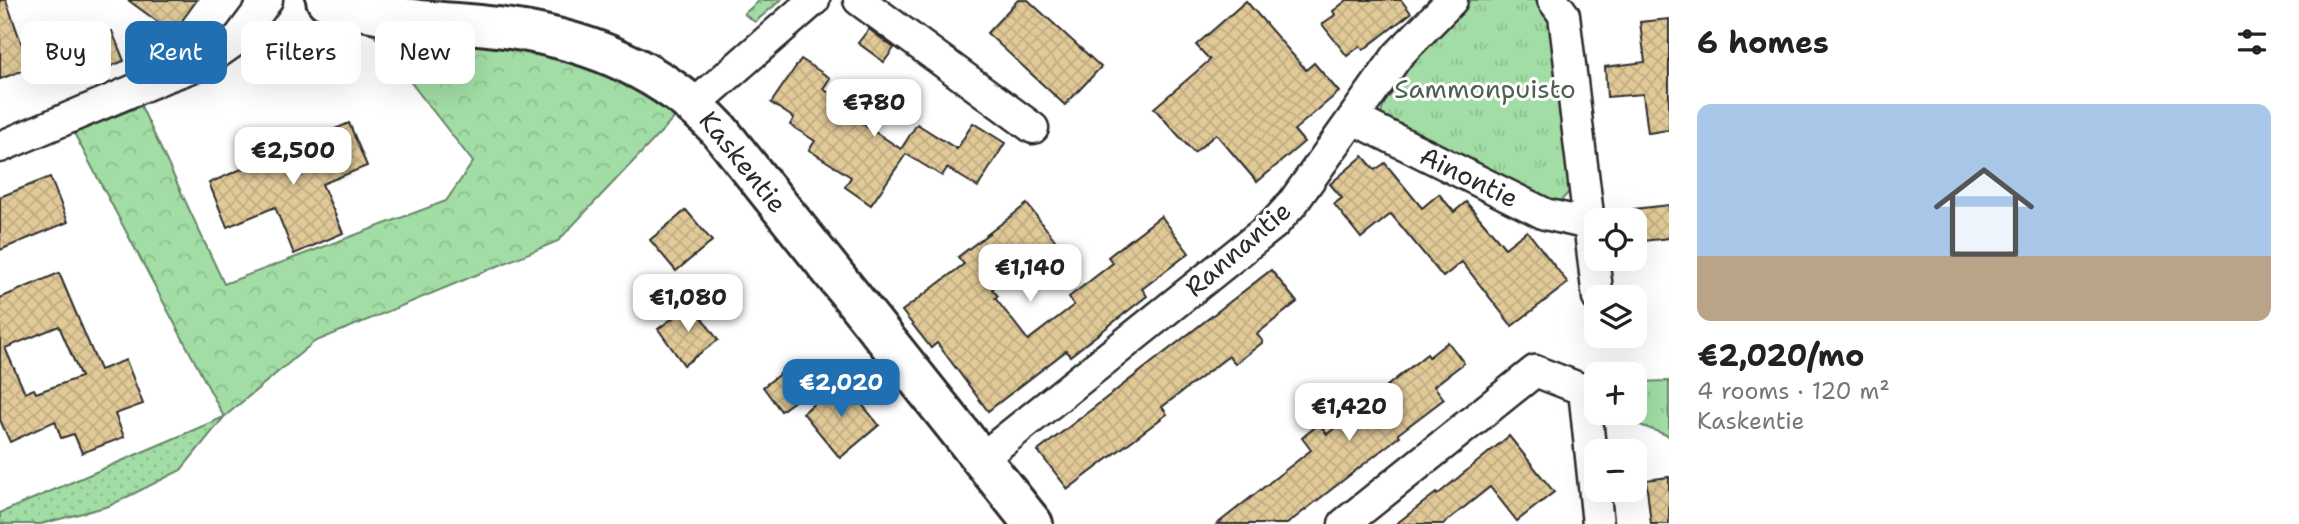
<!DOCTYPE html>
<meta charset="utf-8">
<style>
:root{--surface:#fff;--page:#f2f2f2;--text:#222;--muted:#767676;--accent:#1f6fb2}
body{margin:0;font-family:"Shantell Sans",sans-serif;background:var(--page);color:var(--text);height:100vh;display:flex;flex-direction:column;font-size:26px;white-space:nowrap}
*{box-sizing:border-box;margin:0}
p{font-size:23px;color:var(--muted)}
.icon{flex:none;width:38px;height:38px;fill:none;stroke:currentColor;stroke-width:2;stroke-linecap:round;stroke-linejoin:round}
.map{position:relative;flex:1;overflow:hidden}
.sheet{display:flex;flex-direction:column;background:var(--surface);width:630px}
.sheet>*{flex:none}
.hud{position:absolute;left:21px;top:21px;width:665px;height:63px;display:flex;gap:14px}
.tools{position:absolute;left:1584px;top:208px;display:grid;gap:14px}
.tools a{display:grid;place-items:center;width:63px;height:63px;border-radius:14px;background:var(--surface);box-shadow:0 7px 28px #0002;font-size:35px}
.price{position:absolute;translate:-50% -60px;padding:0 16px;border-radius:14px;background:#fff;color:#222;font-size:23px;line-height:46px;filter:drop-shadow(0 2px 4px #0008)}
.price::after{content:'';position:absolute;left:50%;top:42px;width:21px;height:16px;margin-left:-10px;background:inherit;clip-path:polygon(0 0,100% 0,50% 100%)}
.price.active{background:var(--accent);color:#fff}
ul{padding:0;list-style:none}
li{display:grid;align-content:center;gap:14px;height:371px;padding:0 28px}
li span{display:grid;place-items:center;height:217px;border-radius:14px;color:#555}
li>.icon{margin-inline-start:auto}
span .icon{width:126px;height:126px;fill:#fffc;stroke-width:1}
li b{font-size:30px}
h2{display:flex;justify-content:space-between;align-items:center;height:84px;padding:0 28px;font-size:30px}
.tag{padding:0 24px;border-radius:14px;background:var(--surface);box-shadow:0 7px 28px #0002;font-size:24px;line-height:63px}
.tag.active{background:var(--accent);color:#fff}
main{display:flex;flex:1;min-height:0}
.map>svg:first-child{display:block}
</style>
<main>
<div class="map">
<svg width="1669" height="524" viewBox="0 0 1669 524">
<defs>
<pattern id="grass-dots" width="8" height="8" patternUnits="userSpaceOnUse" patternTransform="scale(1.75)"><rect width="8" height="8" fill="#a1dda4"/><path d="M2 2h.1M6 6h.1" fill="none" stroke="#8bbe8d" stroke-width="1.8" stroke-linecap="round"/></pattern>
<pattern id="forest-crowns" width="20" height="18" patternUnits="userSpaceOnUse" patternTransform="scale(1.75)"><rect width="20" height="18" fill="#a1dda4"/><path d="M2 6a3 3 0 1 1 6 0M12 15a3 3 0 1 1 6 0" fill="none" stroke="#8bbe8d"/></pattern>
<pattern id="park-tufts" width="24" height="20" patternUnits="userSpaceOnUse" patternTransform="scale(1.75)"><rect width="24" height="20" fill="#a1dda4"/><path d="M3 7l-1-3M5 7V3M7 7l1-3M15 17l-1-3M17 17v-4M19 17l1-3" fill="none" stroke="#8bbe8d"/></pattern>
<pattern id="building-cross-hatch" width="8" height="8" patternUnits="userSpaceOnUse" patternTransform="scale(1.75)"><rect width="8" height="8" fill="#e1c998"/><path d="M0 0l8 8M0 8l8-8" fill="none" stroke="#c1ad83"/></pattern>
</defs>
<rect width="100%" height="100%" fill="#fff"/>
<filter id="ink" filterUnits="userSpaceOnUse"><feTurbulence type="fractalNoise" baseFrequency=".0143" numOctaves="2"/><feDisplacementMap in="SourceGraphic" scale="14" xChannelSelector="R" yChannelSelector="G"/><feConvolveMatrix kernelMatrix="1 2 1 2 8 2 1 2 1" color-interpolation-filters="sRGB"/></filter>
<g filter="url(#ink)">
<g fill="url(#grass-dots)" stroke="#668468" stroke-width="2">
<polygon points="760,0 781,0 755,22 744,14"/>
<polygon points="224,417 181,470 109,506 41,524 0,524 0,513"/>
</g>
<polygon fill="url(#forest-crowns)" stroke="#668468" stroke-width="2" points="369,29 572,53 680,112 558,241 314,342 224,417 74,133 141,106 224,284 446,201 473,162"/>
<g fill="url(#park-tufts)" stroke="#668468" stroke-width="2">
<path d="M1470,0H1541L1554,24L1572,186C1566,198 1560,203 1547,203L1381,119C1380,85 1445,24 1470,0Z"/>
<polygon points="1669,381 1669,436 1608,413 1634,413 1635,382"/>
</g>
<g fill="url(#building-cross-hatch)" stroke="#2b2b2b" stroke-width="2" fill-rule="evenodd">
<polygon points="0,0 6,0 30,68 0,79"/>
<polygon points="128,0 197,0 173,33"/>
<polygon points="1018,0 1028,0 1101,67 1065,105 987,33"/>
<polygon points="1347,0 1401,0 1411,13 1363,50 1360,46 1347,56 1322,24 1335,15 1333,11"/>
<polygon points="1246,1 1306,70 1314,63 1339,92 1294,130 1304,142 1257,182 1216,134 1194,153 1154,108 1210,60 1196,45"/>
<polygon points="1669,19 1669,130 1648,133 1643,94 1607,97 1605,67 1645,62 1640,22"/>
<polygon points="869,29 894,48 884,62 858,43"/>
<polygon points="112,31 124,61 78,79 66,50"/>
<polygon points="801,59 830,78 823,89 850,106 845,112 901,149 917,124 957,149 973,123 1005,143 978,187 947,168 942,176 906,154 871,205 845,187 851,177 809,150 815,141 790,125 794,118 771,103"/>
<polygon points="349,123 367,166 322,184 343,233 294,254 275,207 227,227 209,183"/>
<polygon points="1363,156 1375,170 1385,163 1422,208 1439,194 1454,212 1466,202 1505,248 1527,231 1568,283 1512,326 1462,262 1443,277 1391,214 1361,238 1334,204 1342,198 1330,184"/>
<polygon points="50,177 68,222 0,250 0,197"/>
<polygon points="1027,204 1055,240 992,289 998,296 995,298 1028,340 1074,305 1069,297 1113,263 1108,257 1161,216 1189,253 1142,289 1147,296 1070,356 1066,351 988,411 937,343 931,348 902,311 964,264 958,257"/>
<polygon points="1669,205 1669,238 1634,242 1634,209"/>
<polygon points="686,210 712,241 676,271 650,240"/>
<polygon points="1271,270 1297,302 1257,334 1263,342 1235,364 1229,356 1162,407 1167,414 1068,489 1038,451"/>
<path d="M59,273L100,370L126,360L143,404L115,414L124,437L82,453L74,434L61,438L55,421L10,442L0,420V298ZM59,326L81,377L36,393L34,389L25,393L5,348Z"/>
<polygon points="692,304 718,340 684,365 658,329"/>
<polygon points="1448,342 1464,363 1434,386 1444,399 1398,434 1400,436 1287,524 1217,524 1311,450 1302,438 1319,424 1327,434 1427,354 1429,357"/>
<polygon points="790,366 808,391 781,411 763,387"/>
<polygon points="842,380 879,425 840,458 803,413"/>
<polygon points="1509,436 1554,492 1517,521 1490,487 1443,524 1396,524 1436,493 1437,495"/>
<polygon points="1669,477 1669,524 1651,524 1646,480"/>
</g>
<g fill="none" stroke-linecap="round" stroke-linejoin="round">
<defs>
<g id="street">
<polyline points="859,0 1033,128"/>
<polyline points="1553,0 1564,15 1598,298"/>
<polyline points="695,104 814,0"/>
<polyline points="1354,119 1545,214 1588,224"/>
<polyline points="0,147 165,77 203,63 239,38 267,0"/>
<polyline points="982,458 1274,224 1292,204 1398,55 1452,0"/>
<polyline points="1344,524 1535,371 1584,390 1598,524"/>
</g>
<path id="secondary" d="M326,0C352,8 378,14 404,18C440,23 476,23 511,29C591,41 663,70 719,130L1033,524"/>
</defs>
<use href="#street" stroke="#2b2b2b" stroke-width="35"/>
<use href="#secondary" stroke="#2b2b2b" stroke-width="44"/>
<use href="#street" stroke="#fff" stroke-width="30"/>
<use href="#secondary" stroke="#fff" stroke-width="38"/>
</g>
</g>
<g text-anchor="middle" stroke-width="6" stroke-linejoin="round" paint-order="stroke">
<g font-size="26" fill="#4e604f" stroke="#fff">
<text x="1485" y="98">Sammonpuisto</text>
</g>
<g font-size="26" fill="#2b2b2b" stroke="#fff">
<text transform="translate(743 162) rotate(51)" y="9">Kaskentie</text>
<text transform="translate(1469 177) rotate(26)" y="9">Ainontie</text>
<text transform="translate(1238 249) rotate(-41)" y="9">Rannantie</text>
</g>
</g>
</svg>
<div class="tools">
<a><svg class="icon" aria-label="locate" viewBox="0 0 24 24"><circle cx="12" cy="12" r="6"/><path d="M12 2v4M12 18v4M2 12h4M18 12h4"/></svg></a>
<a><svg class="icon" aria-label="layers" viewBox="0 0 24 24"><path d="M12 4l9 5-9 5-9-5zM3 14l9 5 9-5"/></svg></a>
<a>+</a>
<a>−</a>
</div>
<b class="price" style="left:874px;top:139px">€780</b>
<b class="price" style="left:293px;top:187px">€2,500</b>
<b class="price" style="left:1030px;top:304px">€1,140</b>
<b class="price" style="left:688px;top:334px">€1,080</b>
<b class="price active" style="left:841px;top:419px">€2,020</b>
<b class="price" style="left:1349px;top:443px">€1,420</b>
<div class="hud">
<a class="tag">Buy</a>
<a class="tag active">Rent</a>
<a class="tag">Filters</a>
<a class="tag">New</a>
</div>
</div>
<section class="sheet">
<h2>6 homes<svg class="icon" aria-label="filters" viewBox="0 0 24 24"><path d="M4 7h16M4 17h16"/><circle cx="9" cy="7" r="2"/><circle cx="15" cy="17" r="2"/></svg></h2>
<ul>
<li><span style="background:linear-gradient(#a9c7e8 70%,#b9a48a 0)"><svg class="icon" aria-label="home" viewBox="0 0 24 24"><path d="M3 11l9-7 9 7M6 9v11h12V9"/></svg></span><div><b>€2,020/mo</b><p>4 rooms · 120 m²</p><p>Kaskentie</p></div></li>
</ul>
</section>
</main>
